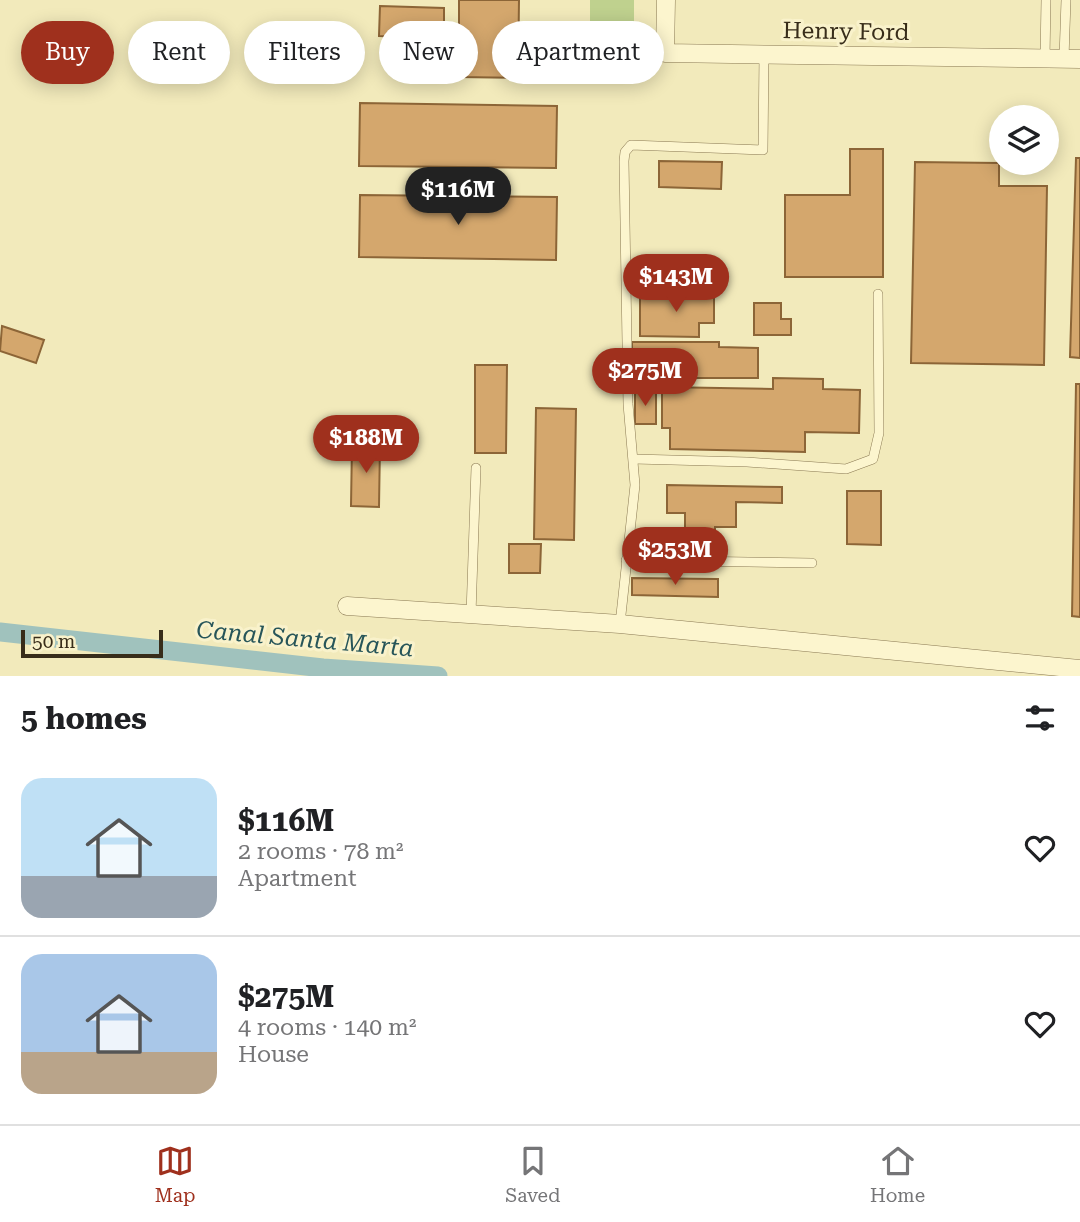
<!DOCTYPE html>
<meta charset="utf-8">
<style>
:root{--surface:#fff;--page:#f2f2f2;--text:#202124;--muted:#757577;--line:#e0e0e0;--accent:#9f301d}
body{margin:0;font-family:"Roboto Serif",serif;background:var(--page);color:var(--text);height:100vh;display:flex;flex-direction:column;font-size:26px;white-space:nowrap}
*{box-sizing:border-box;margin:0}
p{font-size:23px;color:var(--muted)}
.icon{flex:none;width:38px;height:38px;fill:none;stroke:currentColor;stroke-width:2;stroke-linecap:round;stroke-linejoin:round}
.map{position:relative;height:676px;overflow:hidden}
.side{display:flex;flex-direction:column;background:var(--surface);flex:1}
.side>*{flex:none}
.guide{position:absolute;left:21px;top:21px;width:700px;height:63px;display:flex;gap:14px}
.fabs{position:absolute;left:989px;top:105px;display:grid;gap:14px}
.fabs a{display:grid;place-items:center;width:70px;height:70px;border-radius:50%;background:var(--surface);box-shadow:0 4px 18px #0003;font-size:35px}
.scale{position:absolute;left:21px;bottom:18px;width:142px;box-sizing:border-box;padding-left:7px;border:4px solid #382d1a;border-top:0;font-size:19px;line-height:24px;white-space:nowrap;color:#382d1a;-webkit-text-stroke:5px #f9f2cb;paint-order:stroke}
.price{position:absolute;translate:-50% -60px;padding:0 16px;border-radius:24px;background:var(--accent);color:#fff;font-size:23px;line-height:46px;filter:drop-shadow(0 2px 4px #0008)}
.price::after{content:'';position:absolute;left:50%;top:42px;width:21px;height:16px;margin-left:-10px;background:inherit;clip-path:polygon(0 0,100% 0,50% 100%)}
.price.on{background:#222;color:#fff}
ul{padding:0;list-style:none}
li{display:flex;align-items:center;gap:21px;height:175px;padding:0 21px}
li+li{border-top:2px solid var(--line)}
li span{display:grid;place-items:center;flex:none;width:196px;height:140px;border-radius:21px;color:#555}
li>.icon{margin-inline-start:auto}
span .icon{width:84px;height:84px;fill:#fffc;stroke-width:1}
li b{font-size:30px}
h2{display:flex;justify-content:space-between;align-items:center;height:84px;padding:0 21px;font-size:30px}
.chip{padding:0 24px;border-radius:32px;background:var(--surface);box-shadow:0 4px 18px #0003;font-size:24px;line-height:63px}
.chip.on{background:var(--accent);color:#fff}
.menu{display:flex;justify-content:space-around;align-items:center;height:98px;border-top:2px solid var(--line);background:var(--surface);font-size:19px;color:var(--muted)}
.menu a{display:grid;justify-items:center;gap:4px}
.menu .on{color:var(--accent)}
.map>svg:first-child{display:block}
</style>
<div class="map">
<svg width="1080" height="676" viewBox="0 0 1080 676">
<rect width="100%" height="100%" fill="#f2eabb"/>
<rect fill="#bfd18e" x="590" y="0" width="44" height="81"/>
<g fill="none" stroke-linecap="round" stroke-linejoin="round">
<polyline stroke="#a0c2bd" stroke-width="19" points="0,632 323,668 438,676"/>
</g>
<g fill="#d4a76d" stroke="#8c6537" stroke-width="2">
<polygon points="459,0 519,0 518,78 459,77"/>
<polygon points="380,6 444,8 444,28 436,27 435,38 379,36"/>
<polygon points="360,103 557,106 556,168 359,166"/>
<polygon points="850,149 883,149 883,277 785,277 785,195 850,195"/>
<polygon points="1076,158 1080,158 1080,358 1070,357"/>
<polygon points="659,161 722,162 721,189 659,187"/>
<polygon points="915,162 999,163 999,186 1047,186 1044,365 911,363"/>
<polygon points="360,195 557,197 556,260 359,257"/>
<polygon points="655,292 714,293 714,323 699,323 699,337 640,336 640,298 655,298"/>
<polygon points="754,303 781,303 781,319 791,319 791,335 754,335"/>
<polygon points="2,326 44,340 36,363 0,351"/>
<polygon points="632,342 719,342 719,347 758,348 758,378 632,378"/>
<polygon points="475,365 507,365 506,453 475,453"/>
<polygon points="773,378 823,379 823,389 860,390 859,433 805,432 805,452 670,449 670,428 662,428 662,387 773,389"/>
<polygon points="1076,384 1080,384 1080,617 1072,616"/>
<rect x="635" y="392" width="21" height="32"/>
<polygon points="536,408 576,409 574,540 534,539"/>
<polygon points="352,444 380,444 379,507 351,506"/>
<polygon points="667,485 782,487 782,503 736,502 736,527 715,527 715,535 685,534 685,513 667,513"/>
<polygon points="847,491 881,491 881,545 847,544"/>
<polygon points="509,544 541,544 540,573 509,573"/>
<polygon points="632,578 718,579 718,597 632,595"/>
</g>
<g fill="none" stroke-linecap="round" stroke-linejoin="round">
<defs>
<g id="service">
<polyline points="1045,58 1046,0"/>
<polyline points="1064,58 1066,0"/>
<polyline points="634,459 747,462 846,469 873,459 879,433 878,294"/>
<polyline points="626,560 812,563"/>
<polyline points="471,614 476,468"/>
<polyline points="620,624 635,485 628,404 624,161 625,152 631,145 763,150 764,54"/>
</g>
<g id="minor">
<polyline points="666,0 665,53 1080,59"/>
<polyline points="347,606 620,624 1080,669"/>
</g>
</defs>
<use href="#service" stroke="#8a7953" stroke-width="10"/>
<use href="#minor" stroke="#8a7953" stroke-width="19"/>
<use href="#service" stroke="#fcf5ce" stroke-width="9"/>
<use href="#minor" stroke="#fcf5ce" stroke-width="18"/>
</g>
<g text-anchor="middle" stroke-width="6" stroke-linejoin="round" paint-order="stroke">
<g font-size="23" fill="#382d1a" stroke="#f9f2cb">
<text transform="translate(846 31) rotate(1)" y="8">Henry Ford</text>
</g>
<g font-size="24" font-style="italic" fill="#275559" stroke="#f9f2cb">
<text transform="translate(305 639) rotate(5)" y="8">Canal Santa Marta</text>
</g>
</g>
</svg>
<div class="fabs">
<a><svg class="icon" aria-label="layers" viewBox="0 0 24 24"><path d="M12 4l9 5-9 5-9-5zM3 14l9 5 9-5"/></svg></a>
</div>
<div class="scale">50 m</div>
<b class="price on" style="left:458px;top:227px">$116M</b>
<b class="price" style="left:676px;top:314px">$143M</b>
<b class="price" style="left:645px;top:408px">$275M</b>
<b class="price" style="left:366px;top:475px">$188M</b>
<b class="price" style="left:675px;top:587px">$253M</b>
<div class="guide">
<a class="chip on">Buy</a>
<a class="chip">Rent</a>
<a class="chip">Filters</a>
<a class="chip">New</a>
<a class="chip">Apartment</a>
</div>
</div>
<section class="side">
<h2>5 homes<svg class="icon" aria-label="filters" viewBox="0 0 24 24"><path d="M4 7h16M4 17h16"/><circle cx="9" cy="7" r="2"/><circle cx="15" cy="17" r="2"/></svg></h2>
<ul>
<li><span style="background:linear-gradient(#bfe0f5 70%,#9aa5b1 0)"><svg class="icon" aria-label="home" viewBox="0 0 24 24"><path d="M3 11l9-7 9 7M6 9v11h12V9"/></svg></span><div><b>$116M</b><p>2 rooms · 78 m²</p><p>Apartment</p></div><svg class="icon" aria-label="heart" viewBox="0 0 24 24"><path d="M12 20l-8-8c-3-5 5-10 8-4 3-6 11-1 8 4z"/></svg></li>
<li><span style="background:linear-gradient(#a9c7e8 70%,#b9a48a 0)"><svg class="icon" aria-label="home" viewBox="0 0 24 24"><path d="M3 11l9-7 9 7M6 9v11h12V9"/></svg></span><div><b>$275M</b><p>4 rooms · 140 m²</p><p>House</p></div><svg class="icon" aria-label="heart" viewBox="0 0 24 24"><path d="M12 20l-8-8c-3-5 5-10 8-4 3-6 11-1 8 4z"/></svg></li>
</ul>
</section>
<nav class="menu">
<a class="on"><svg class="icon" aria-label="map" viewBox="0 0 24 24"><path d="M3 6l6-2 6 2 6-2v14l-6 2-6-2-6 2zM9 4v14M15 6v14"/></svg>Map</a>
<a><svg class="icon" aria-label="saved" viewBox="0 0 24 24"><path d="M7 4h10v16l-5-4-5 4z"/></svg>Saved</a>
<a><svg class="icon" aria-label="home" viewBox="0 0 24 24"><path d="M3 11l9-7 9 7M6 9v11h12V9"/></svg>Home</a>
</nav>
